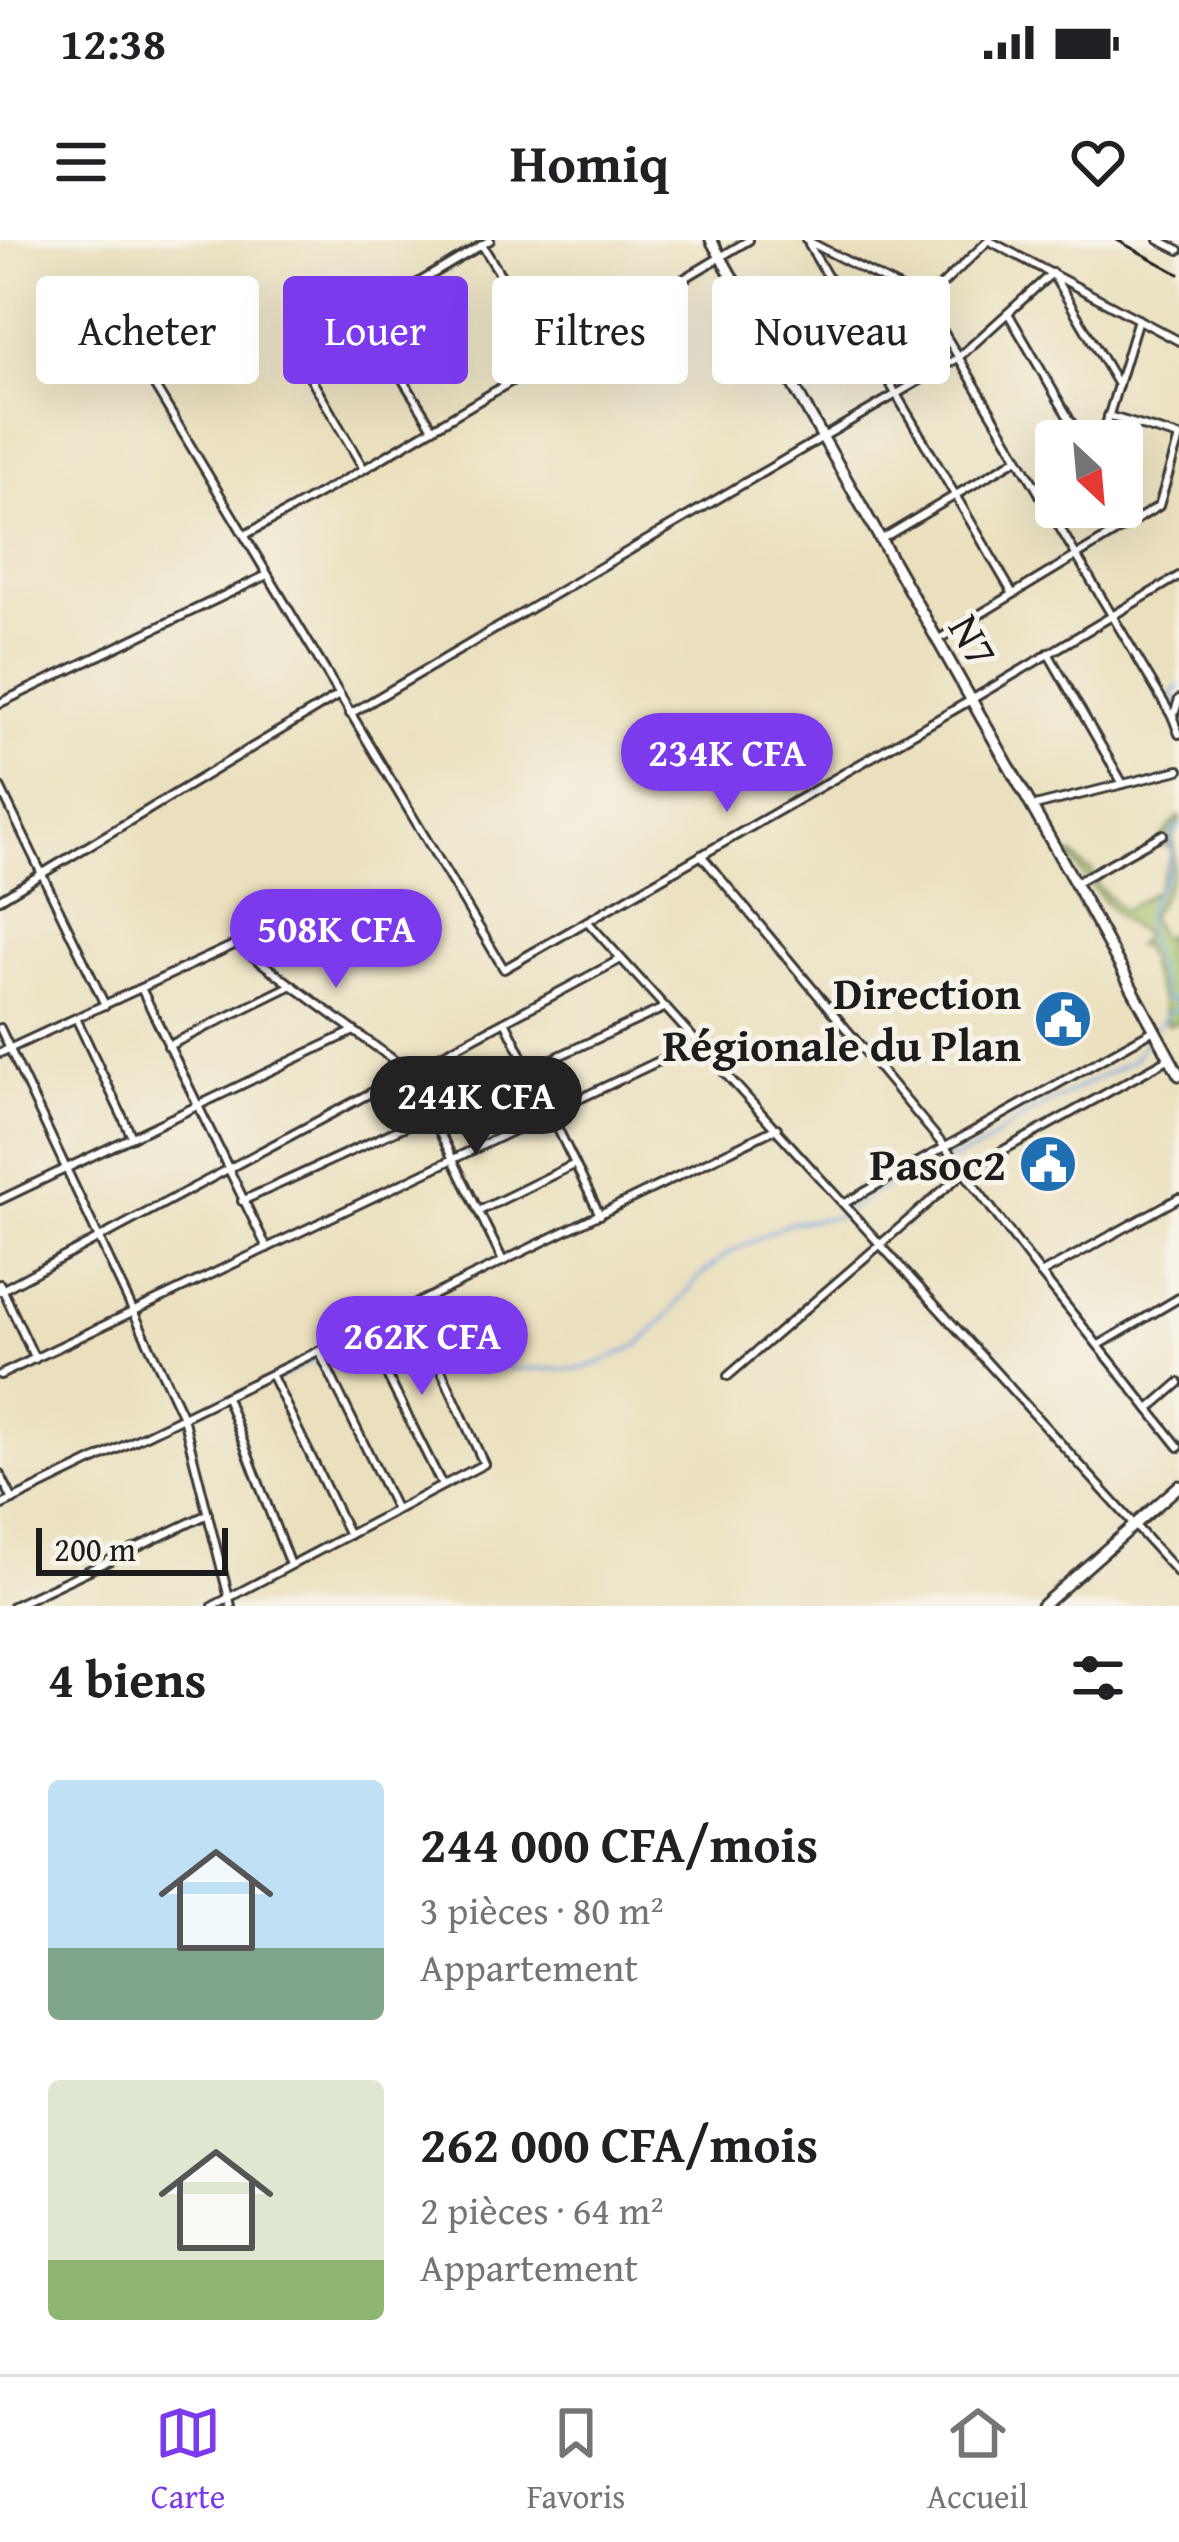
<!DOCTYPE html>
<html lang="fr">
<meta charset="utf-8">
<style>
:root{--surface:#fff;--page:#f6f6f6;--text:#202124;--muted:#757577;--line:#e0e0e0;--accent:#7c3aed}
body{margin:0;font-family:"Gentium Book Plus",serif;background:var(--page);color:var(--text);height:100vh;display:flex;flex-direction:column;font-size:45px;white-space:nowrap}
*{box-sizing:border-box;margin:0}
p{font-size:39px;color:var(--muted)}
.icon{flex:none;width:66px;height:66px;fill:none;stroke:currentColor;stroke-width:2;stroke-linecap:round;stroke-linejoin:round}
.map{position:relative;height:1366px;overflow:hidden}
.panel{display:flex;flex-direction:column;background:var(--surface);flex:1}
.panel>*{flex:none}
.guide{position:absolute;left:36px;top:36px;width:1107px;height:108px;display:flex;gap:24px}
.needle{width:78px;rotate:154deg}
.controls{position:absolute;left:1035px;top:180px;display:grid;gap:24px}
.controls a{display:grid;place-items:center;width:108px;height:108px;border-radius:12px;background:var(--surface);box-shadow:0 12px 48px #0002;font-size:60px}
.scale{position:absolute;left:36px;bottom:30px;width:192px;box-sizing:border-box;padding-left:12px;border:6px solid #1c1c1c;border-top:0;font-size:33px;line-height:42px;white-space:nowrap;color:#1c1c1c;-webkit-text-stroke:9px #f7f3e8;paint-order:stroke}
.price{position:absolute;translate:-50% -102px;padding:0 27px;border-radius:42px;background:var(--accent);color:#fff;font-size:39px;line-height:78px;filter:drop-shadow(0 3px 6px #0008)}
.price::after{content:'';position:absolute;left:50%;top:72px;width:36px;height:27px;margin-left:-18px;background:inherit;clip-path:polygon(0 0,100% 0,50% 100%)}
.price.selected{background:#222;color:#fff}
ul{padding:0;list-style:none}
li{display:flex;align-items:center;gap:36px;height:300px;padding:0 48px}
li span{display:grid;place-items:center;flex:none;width:336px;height:240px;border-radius:12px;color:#555}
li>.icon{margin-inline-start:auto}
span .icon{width:144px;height:144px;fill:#fffc;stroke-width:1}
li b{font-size:51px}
h2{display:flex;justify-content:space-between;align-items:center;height:144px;padding:0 48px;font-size:51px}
.pill{padding:0 42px;border-radius:12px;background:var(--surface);box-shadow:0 12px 48px #0002;font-size:42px;line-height:108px}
.pill.selected{background:var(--accent);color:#fff}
.status{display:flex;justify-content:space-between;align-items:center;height:84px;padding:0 60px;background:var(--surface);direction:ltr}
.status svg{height:33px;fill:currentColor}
header{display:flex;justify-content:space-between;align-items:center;height:156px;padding:0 48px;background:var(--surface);font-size:54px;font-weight:800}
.dock{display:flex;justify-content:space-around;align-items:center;height:168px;border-top:3px solid var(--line);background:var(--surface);font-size:33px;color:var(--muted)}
.dock a{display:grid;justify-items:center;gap:6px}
.dock .selected{color:var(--accent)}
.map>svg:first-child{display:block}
</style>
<div class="status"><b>12:38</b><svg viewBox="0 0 49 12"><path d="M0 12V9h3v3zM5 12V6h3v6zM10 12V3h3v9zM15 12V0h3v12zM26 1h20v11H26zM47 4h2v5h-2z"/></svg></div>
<header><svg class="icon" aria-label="menu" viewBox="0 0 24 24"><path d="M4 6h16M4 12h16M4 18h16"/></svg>Homiq<svg class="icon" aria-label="heart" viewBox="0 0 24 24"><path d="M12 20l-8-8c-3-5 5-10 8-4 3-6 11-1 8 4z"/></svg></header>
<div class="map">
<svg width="1179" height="1366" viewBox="0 0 1179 1366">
<rect width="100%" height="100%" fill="#f7f3e8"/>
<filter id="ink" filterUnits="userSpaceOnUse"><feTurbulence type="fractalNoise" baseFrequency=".00833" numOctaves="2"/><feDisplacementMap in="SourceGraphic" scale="24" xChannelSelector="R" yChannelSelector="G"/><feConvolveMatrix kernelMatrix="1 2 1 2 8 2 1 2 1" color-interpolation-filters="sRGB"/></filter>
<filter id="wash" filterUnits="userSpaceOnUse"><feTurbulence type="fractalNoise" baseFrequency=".004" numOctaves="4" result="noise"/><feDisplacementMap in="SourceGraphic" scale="48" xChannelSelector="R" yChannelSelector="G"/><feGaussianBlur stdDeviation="2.7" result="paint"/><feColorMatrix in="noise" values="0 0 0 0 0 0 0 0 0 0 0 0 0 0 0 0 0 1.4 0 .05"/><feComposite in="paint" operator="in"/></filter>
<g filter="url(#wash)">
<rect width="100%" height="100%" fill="#eae0bd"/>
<path fill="#a7c56d" stroke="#627044" stroke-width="3" d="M1179,577V586L1172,597C1179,632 1167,649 1149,677L1162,699H1166L1167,694L1170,695L1165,710L1166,724L1179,737V782L1167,785L1162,762L1147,723L1148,718L1144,713V707L1136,705L1138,701L1142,702L1143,693C1117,683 1086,639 1069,616L1073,615L1085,628L1091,630L1099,647L1123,671L1156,651L1173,612L1170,607L1163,605L1162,597Z"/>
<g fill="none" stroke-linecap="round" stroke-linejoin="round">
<g stroke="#79a8e3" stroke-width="3">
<polyline points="1179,446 1172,455 1179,469"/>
<path d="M1179,585L1169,598C1179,632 1153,648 1146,675C1142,691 1161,742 1166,760L1179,762"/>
<polyline points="1155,789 1170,772 1179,766"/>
<polyline points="242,1153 286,1135 336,1108 374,1100 422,1100 475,1122 518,1129 581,1129 599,1123 639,1105 670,1073 699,1037 725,1015 789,983 837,977 876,951 914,933 979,909 1028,874 1133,820 1150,796"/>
</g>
</g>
</g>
<g filter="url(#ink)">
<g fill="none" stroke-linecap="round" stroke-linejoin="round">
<defs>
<g id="street">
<polyline points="806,0 925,61 1173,478 1179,494"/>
<polyline points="988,0 1179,101"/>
<polyline points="1159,0 1179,10"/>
<polyline points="482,5 551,117"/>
<polyline points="809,5 1013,354"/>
<polyline points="925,61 989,0"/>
<polyline points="1008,73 1082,201"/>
<polyline points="363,76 433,188"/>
<polyline points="129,103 504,729 971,460 1179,336"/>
<polyline points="1108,176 1179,197"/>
<polyline points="1101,201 1138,79"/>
<polyline points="364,229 297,115 490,0"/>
<polyline points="1040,255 1056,245"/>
<polyline points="245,295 364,229 749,0"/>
<polyline points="880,300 1018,218"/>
<polyline points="939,399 1159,266 1179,198"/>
<polyline points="1048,413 1123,544"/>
<polyline points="0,463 267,335"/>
<polyline points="350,474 958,118 1052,33 1118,145"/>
<polyline points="1173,478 1179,459"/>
<polyline points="0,547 105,765"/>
<polyline points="1031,567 1179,530"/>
<polyline points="701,615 944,906 1041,1034 1179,1207"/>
<polyline points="1075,643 1163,594"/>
<polyline points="0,659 339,455"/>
<polyline points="587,681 1179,1334"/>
<polyline points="141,748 267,1008"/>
<polyline points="76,778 132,897"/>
<polyline points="505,781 600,975"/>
<polyline points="0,788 183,1177 231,1366"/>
<polyline points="168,806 292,745"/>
<polyline points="0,813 236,704 410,832 503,1021"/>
<polyline points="0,960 354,791"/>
<polyline points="242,961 666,767"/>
<polyline points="845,963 1154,790"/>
<polyline points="479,971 575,924"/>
<polyline points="1041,1034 1179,958"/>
<polyline points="0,1044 35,1119"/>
<polyline points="0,1051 621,719"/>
<polyline points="364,1089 442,1245"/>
<polyline points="1099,1105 1179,1058"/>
<polyline points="319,1111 396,1270"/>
<polyline points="0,1135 699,802"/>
<polyline points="272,1136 349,1295"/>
<polyline points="728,1136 964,932 1170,818"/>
<polyline points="226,1157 290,1325"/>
<polyline points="1149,1169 1179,1143"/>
<polyline points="0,1234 13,1260"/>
<polyline points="0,1266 777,888"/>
<polyline points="13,1366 208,1274"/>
<polyline points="213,1366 484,1224 412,1066"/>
</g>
<g id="primary">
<polyline points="711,0 1075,643 1179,835"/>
<polyline points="1042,1366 1179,1246"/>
</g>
</defs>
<use href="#street" stroke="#3b3934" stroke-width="12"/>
<use href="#primary" stroke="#3b3934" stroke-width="15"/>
<use href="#street" stroke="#fff" stroke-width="6"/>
<use href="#primary" stroke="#fff" stroke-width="9"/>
<polyline stroke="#1c1c1c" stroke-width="3" points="1117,0 1179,34"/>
</g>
</g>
<defs>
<symbol id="civic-disc" viewBox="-11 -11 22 22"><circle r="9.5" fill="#1f6fb2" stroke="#f7f3e8"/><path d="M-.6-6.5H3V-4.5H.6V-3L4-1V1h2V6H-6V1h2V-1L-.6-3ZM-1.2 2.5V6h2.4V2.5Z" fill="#fff"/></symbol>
</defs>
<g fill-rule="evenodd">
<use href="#civic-disc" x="1030" y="746" width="66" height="66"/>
<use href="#civic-disc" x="1015" y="891" width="66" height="66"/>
</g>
<g text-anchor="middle" stroke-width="10" stroke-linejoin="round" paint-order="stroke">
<g font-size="45" fill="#1c1c1c" stroke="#f7f3e8">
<text transform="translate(974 400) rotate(60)" y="16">N7</text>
</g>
<g font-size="45" font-weight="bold" fill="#1c1c1c" stroke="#f7f3e8" text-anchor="end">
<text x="1021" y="769">Direction<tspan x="1021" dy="52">Régionale du Plan</tspan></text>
<text x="1006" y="940">Pasoc2</text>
</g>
</g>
</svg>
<div class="controls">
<a><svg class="needle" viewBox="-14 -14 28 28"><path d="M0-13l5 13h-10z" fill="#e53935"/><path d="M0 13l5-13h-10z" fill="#757577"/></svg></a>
</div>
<div class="scale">200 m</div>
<b class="price" style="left:727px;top:575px">234K CFA</b>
<b class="price" style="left:336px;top:751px">508K CFA</b>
<b class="price selected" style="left:476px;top:918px">244K CFA</b>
<b class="price" style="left:422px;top:1158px">262K CFA</b>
<div class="guide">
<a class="pill">Acheter</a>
<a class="pill selected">Louer</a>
<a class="pill">Filtres</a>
<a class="pill">Nouveau</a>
</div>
</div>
<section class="panel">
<h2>4 biens<svg class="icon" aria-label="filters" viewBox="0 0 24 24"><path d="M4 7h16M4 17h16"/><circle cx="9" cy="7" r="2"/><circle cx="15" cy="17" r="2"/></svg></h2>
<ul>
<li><span style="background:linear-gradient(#bfe0f5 70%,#7fa58c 0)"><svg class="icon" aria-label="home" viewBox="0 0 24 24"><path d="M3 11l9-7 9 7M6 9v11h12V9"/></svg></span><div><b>244 000 CFA/mois</b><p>3 pièces · 80 m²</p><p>Appartement</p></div></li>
<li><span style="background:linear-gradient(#dfe7d0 75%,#8fb573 0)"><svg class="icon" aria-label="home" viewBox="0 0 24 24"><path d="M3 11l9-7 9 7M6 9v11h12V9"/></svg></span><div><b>262 000 CFA/mois</b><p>2 pièces · 64 m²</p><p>Appartement</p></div></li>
</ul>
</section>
<nav class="dock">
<a class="selected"><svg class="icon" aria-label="map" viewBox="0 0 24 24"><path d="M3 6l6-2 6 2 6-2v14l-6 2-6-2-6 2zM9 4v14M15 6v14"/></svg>Carte</a>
<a><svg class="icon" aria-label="saved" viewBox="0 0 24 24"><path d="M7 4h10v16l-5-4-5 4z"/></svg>Favoris</a>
<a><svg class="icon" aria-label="home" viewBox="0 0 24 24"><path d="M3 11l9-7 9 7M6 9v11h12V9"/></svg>Accueil</a>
</nav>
